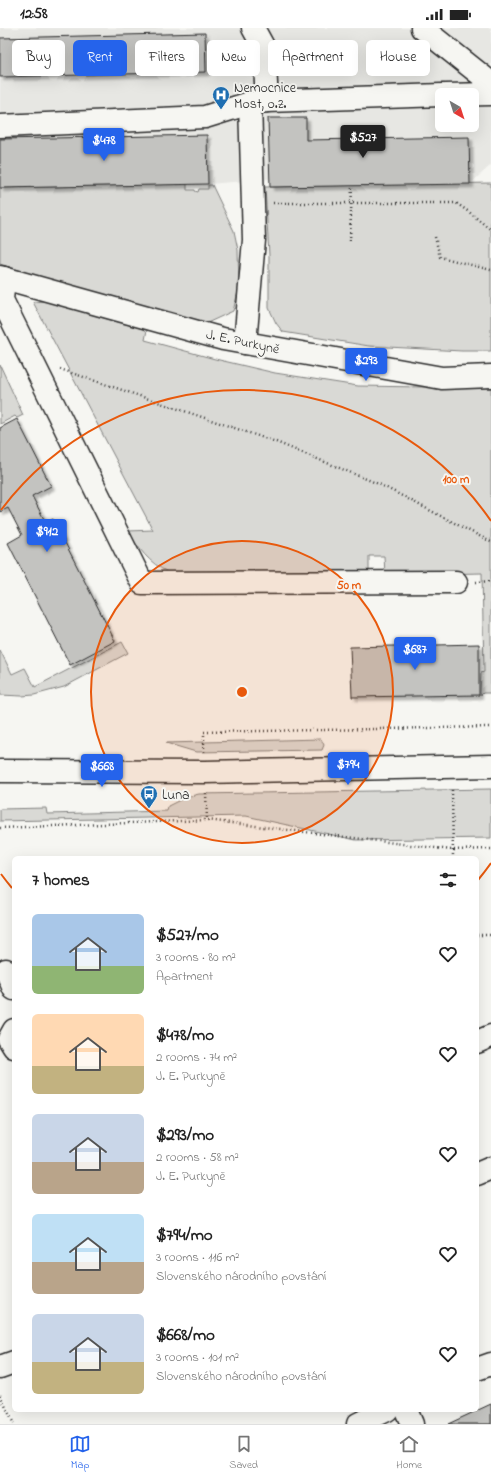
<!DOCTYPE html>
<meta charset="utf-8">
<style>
:root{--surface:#fff;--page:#f6f6f6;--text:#222;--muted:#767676;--line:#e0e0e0;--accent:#2563eb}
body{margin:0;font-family:"Indie Flower",sans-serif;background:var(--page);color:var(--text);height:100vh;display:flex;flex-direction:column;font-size:15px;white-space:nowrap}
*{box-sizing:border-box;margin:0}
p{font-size:13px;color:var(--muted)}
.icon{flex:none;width:22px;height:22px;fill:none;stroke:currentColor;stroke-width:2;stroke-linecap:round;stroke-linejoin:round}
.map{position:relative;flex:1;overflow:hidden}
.side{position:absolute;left:12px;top:828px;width:467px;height:556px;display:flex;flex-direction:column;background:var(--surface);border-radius:6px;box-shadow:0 4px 16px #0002}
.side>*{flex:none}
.guide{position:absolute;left:12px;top:12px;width:467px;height:36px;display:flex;gap:8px}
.needle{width:26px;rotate:141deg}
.fabs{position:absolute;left:435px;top:60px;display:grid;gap:8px}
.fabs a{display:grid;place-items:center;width:44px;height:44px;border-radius:6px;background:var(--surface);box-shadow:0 4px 16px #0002;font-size:20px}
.price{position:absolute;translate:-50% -34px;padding:0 9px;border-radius:4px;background:var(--accent);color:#fff;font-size:13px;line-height:26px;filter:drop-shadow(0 1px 2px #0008)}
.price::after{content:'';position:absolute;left:50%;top:24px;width:12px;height:9px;margin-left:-6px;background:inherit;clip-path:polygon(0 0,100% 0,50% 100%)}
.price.selected{background:#222;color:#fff}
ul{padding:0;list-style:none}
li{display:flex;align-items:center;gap:12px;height:100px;padding:0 20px}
li span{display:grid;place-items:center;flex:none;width:112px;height:80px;border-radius:6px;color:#555}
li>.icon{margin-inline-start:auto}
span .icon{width:48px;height:48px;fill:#fffc;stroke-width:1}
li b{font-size:17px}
h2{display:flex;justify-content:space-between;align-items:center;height:48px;padding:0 20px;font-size:17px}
.chip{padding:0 14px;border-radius:6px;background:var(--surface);box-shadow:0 4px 16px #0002;font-size:14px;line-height:36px}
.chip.selected{background:var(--accent);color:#fff}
.status{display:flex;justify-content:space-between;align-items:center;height:28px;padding:0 20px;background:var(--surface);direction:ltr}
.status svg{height:11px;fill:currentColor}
.dock{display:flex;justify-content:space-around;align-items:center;height:56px;border-top:1px solid var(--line);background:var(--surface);font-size:11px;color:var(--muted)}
.dock a{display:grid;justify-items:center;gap:2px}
.dock .selected{color:var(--accent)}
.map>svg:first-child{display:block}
</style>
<div class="status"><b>12:58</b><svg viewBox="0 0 49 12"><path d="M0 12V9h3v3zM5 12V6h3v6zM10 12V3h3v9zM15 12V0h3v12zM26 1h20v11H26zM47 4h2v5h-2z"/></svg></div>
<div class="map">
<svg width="491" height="1396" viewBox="0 0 491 1396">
<defs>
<filter id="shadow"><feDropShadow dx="3.5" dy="3.5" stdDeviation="1" flood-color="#0004"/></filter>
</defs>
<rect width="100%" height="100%" fill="#f6f6f2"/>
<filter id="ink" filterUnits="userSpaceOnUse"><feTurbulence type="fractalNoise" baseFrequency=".025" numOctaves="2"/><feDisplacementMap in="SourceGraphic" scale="8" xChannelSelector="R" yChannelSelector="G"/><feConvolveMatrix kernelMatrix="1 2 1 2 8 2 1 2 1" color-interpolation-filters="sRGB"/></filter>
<g filter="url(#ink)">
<path fill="#e7e7e3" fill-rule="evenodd" d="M0,0H491V137L470,156L270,159L269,151L208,156L0,160ZM442,67H472V97H442Z"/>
<g fill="#d9d9d5" stroke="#828280">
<polygon points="491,155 491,323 462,323 369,318 283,304 276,295 269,280 269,227 265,159"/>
<polygon points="187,156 187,162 195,162 195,163 198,164 199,161 208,161 208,157 212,157 234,203 238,222 239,260 233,283 205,296 65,257 0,236 0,160"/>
<path d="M44,273L147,302L145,312L215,331L275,345L358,358L491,360V665H483L481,667L480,665L481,645L484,644L482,545L385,547L384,528H369V547L189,550C182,548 174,547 168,544C150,536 137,519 128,503L153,502L33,274Z"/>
<polygon points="0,337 23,387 17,390 15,388 0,396"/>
<polygon points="122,614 128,625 64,659 34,667 22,668 0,667 0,622 12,646 25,640 35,659"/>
<polygon points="321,711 324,717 322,722 196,724 166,715"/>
<polygon points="491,761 491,810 356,812 246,788 0,793 0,781 46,780 47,786 167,783 168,778 186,769 199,766"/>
</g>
<g fill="#c3c3c0" stroke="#2b2b2b" filter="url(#shadow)">
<polygon points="205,5 206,44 0,49 0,10"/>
<polygon points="268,90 306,90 306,112 469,109 470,156 270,159"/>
<polygon points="207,107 208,156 0,160 0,111"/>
<polygon points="17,391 51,458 32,468 46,495 53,491 115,613 70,637 8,515 22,507 8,480 0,484 0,400"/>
<polygon points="479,616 479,667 352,669 350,619"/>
<polygon points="491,1376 491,1396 448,1396"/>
</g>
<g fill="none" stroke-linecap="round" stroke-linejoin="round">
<defs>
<g id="minor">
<polyline points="253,0 264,20 267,73"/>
<polyline points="422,0 491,55"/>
<polyline points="446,67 491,66"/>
<polyline points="0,98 205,89 250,75 267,73 442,67"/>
<polyline points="0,249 223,311 442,350 491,348"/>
<polyline points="4,250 2,272 142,555 456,554"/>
<polyline points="245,315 254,212 250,75"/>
<polyline points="0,743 205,744 491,738"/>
<polyline points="6,942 14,961"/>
<polyline points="14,1002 9,1011 14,1019"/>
<polyline points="477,1014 491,1008"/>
<polyline points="477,1146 491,1140"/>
<polyline points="0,1339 14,1334"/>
<polyline points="477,1341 491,1336"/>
<polyline points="406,1382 412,1396"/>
<polyline points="358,1396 387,1382"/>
</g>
</defs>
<use href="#minor" stroke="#2b2b2b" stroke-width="25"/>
<g stroke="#2b2b2b" stroke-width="2.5" stroke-dasharray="1 3" stroke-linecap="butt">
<polyline points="273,175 456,175 469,184 491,202"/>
<polyline points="435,209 440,229 491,242"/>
<polyline points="350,213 352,158"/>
<polyline points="60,341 276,414 381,457 491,514"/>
<polyline points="476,554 491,553"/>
<polyline points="204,724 204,704 491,699"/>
<polyline points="452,762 453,830"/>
<polyline points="206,765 207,792"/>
<polyline points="0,800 207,792 452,822 491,821"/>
<polyline points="477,907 491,907"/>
<polyline points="0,1367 14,1396"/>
</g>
<use href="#minor" stroke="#f6f6f2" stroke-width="22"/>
</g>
</g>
<circle cx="242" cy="664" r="151" fill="#e8590c" fill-opacity=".12"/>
<g fill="none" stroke="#e8590c" stroke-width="2">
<circle cx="242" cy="664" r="151"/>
<path d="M491 835A302 302 0 0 1 478 852M12 860A302 302 0 0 1 1 846M1 482A302 302 0 0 1 491 493"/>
</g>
<defs>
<symbol id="hospital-pin" viewBox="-11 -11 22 30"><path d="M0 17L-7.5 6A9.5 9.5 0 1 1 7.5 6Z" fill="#1f6fb2" stroke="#f6f6f2"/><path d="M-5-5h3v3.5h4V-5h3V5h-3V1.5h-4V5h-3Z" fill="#fff"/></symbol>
<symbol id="bus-pin" viewBox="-11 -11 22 30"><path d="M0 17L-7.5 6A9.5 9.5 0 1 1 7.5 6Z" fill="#1f6fb2" stroke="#f6f6f2"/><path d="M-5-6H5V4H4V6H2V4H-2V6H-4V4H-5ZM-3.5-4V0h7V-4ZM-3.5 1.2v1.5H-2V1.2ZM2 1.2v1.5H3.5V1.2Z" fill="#fff"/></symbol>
</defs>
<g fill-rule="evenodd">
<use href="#hospital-pin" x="211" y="57" width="20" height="27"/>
<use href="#bus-pin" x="139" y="756" width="20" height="27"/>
</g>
<g text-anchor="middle" stroke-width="4" stroke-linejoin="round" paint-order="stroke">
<g font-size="14" fill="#2b2b2b" stroke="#f6f6f2" text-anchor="start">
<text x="234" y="64">Nemocnice<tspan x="234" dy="16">Most, o.z.</tspan></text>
<text x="162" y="771">Luna</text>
</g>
<g font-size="14" fill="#2b2b2b" stroke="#f6f6f2">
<text transform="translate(243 313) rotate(12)" y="5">J. E. Purkyně</text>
</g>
</g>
<circle cx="242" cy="664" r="6" fill="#e8590c" stroke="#f6f6f2" stroke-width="2"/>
<g font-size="12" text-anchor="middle" font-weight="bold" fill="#e8590c" stroke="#f6f6f2" stroke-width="4" stroke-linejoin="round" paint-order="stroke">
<text x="456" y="455">100 m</text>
<text x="349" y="561">50 m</text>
</g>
</svg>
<div class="fabs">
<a><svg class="needle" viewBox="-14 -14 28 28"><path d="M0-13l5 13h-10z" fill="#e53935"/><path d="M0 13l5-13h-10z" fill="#767676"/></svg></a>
</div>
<b class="price selected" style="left:363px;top:131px">$527</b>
<b class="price" style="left:104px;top:134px">$478</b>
<b class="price" style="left:366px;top:354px">$293</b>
<b class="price" style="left:47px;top:525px">$912</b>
<b class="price" style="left:415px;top:643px">$687</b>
<b class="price" style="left:348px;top:758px">$794</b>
<b class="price" style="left:102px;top:760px">$668</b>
<div class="guide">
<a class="chip">Buy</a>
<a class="chip selected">Rent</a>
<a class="chip">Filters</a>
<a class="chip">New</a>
<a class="chip">Apartment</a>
<a class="chip">House</a>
</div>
<section class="side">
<h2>7 homes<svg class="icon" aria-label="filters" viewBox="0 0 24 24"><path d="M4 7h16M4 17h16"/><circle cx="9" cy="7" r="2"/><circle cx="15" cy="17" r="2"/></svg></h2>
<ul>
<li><span style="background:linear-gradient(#a9c7e8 65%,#8fb573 0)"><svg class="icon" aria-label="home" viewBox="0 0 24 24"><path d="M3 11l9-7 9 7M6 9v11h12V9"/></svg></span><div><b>$527/mo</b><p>3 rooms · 80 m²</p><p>Apartment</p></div><svg class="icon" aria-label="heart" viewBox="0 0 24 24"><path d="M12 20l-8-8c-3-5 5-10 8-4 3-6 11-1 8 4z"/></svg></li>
<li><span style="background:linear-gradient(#ffd9b3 65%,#c2b280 0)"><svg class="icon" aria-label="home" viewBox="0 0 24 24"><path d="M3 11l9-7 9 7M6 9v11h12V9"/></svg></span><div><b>$478/mo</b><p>2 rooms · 74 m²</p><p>J. E. Purkyně</p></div><svg class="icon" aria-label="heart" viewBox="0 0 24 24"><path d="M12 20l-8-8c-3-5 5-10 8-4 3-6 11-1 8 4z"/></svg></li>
<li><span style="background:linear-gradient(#c9d6e8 60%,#b9a48a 0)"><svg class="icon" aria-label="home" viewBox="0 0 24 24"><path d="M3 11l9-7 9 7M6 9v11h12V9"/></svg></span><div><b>$293/mo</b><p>2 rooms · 58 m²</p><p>J. E. Purkyně</p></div><svg class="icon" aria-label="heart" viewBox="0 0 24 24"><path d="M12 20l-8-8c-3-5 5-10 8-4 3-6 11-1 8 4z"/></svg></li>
<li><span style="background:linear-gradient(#bfe0f5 60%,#b9a48a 0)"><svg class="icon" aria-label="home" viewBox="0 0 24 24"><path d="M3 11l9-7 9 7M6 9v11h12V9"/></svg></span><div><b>$794/mo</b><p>3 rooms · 116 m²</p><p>Slovenského národního povstání</p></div><svg class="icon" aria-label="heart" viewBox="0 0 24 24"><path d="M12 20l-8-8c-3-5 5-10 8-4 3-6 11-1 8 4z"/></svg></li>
<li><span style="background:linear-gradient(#c9d6e8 60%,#c2b280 0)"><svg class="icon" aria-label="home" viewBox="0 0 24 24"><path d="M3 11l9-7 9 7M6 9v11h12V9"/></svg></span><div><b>$668/mo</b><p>3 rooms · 101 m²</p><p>Slovenského národního povstání</p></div><svg class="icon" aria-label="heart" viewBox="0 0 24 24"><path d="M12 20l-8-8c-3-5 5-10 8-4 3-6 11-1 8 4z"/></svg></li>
</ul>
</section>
</div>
<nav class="dock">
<a class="selected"><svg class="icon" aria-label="map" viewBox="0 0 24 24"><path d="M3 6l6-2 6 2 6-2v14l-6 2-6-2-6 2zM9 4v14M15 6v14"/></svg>Map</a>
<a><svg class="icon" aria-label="saved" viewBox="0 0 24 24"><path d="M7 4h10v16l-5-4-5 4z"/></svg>Saved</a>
<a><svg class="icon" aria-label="home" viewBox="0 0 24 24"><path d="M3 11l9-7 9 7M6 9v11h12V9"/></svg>Home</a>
</nav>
